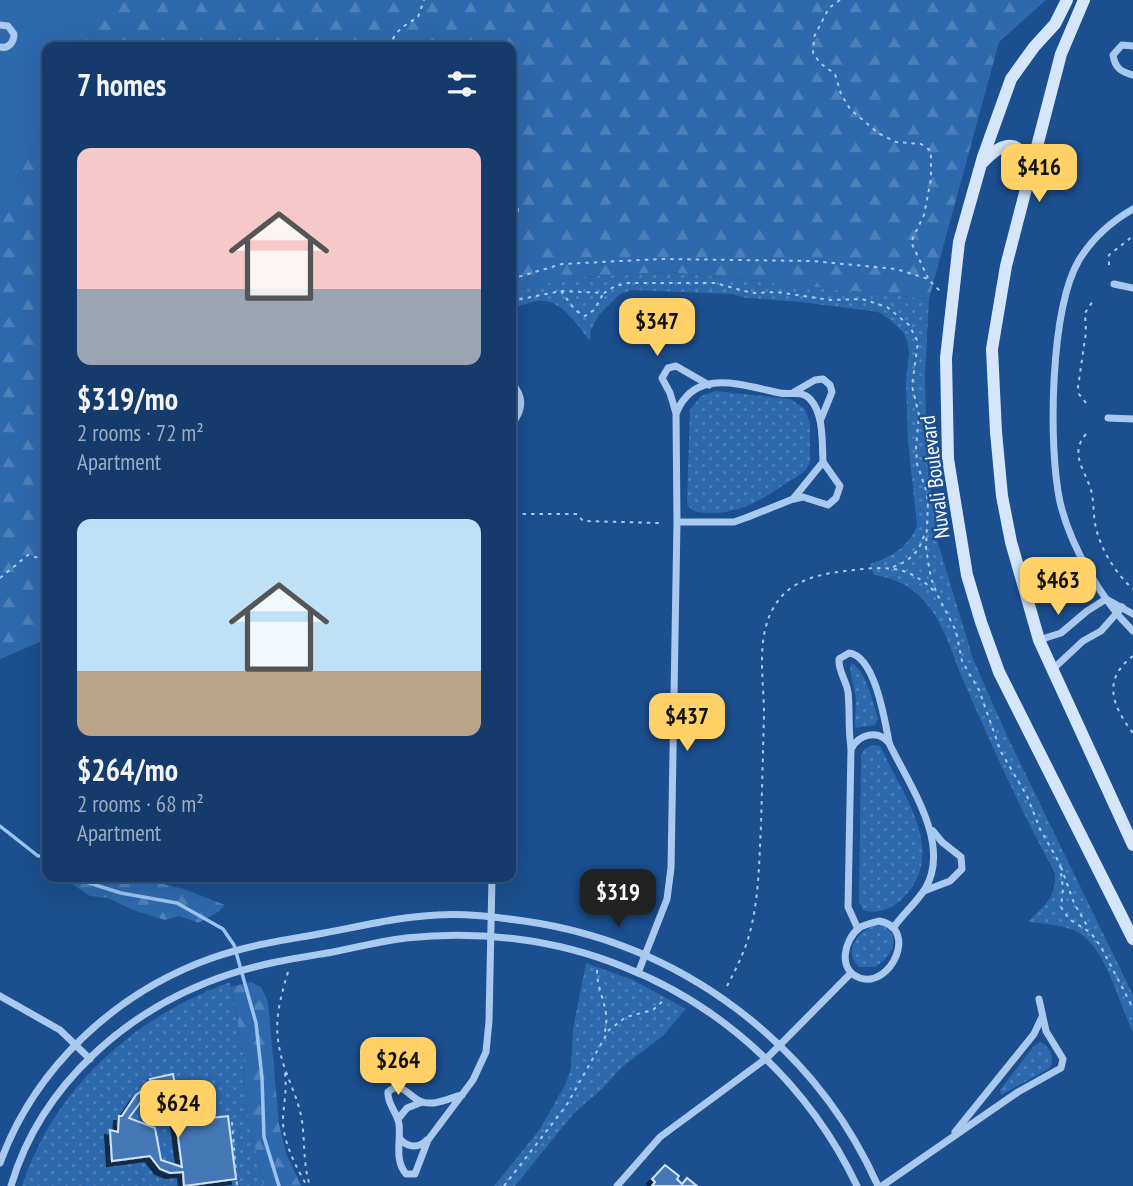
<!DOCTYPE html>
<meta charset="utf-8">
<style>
:root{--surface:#143b6b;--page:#1d4271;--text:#f1f3f6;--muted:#9dadc1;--line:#33557e;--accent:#ffd166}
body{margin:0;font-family:"PT Sans Narrow",sans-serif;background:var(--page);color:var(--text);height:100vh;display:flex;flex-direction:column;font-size:26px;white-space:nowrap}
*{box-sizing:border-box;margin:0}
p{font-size:23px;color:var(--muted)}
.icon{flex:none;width:38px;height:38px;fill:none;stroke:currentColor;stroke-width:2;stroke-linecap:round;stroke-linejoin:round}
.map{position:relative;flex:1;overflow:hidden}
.side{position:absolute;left:42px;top:42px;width:474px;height:840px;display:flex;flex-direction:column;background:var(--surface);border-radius:14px;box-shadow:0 7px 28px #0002,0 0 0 2px var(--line)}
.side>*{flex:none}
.price{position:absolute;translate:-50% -60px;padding:0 16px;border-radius:14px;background:var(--accent);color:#111;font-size:23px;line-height:46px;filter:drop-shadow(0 2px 4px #0008)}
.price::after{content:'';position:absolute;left:50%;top:42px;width:21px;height:16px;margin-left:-10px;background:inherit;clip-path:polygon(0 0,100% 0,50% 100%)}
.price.selected{background:#222;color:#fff}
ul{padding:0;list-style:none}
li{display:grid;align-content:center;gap:14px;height:371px;padding:0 35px}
li span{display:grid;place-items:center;height:217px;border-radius:14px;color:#555}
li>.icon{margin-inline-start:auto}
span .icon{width:126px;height:126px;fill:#fffc;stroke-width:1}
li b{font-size:30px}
h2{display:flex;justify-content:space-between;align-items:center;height:84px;padding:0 35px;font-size:30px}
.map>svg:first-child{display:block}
</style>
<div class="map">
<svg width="1133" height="1186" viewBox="0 0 1133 1186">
<defs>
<pattern id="forest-firs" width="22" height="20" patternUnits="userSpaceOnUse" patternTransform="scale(1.75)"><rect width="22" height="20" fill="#2e69ad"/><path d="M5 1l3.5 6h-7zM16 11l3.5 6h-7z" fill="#4d80b9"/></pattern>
<pattern id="park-dots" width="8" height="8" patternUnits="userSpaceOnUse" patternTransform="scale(1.75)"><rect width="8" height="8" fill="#2e69ad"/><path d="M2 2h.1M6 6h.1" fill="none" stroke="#4d80b9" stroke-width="1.8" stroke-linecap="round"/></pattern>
<filter id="shadow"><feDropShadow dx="-5" dy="5" stdDeviation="0" flood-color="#0009"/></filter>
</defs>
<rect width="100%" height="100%" fill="#1b4f8f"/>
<polygon fill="#2e69ad" points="0,0 106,0 82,47 47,47 47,119 0,215"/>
<g fill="url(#forest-firs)">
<polygon points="106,0 1046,0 999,42 929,299 669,272 580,277 511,291 511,47 82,47"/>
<polygon points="47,119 47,639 0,659 0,215"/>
<polygon points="51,877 137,877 187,890 225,905 218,912 198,923 179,916 165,920 133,910 108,898 90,896 69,882"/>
<polygon points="251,982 261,987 268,1002 279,1124 286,1153 301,1186 263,1186 243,1091 244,1058 231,987"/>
</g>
<g fill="url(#park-dots)">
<path d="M669,272L929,299L925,374L927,462L938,543L973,659L1008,738L1133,995V1032C1120,1005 1108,958 1086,938C1072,925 1046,924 1028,922C1045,905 1056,898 1055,873C1022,813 994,751 967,689C953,659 947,627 925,602C912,586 894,578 874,575L870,564C892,557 908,547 917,526L908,441L906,383L909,352L907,340L903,332L889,319L878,312L801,302L747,298L732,294L632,290L620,294L599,315L591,330L590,341C577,325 561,298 538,301C529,302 520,306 511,308V291L580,277Z"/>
<path d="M716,391L790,399L804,408L810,423V462L806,470L798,476C767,495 746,514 708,513C699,512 694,513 688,506L687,500L690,410L701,396Z"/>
<path d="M851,663C867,671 873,704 878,719L875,725L856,728L855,725L856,698L850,669Z"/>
<path d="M874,745L880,746L883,752C905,798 948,854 902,899C893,908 876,915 863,910L859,902L861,755L864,749Z"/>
<path d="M880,924C904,935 892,956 875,967H859C841,949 861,928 880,924Z"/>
<polygon points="586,963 633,980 686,1009 664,1035 622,1067 602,1089 574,1113 515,1186 494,1186 540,1129 565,1085 571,1069 573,1029"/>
<path d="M230,982L244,1058L243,1091L263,1186H22C54,1088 134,1017 230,982Z"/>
<path d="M1040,1042C1050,1046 1055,1058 1050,1068L1001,1095L1000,1090L1033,1047Z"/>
</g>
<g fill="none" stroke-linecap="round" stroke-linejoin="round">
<g stroke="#9cc4f0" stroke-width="3.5">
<polyline points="0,826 38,856 47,856"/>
<polyline points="80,877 89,883 121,893 177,903 223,929 234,945 256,1023 262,1078 264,1137 279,1186"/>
</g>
</g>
<g fill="#4478b7" stroke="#cfe3fa" stroke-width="2" filter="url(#shadow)">
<polygon points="173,1074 178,1104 158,1107 154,1094 143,1099 129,1118 155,1128 161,1160 182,1167 176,1122 228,1116 236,1179 184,1186 183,1172 170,1173 160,1169 150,1156 112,1161 110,1130 118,1132 119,1116 122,1116 136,1095 151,1084 150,1079"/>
<polygon points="665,1165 679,1176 677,1179 682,1184 687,1178 697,1186 652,1186 655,1182 652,1179"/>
</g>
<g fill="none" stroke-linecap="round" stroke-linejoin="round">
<g stroke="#a9c9ee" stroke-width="2" stroke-dasharray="3.5 5" stroke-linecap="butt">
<polyline points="840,0 829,8 814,37 813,53 820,63 835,74 841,94 850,109 878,133 896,142 921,144 931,151 931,179 924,215 911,242 928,278"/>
<path d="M390,47C393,32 405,25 418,17L424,0"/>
<polyline points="511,168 514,171 512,191 518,210 511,243"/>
<polyline points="1109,265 1109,255 1133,236"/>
<polyline points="511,279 562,264 661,259 812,261 896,269 928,279 942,293"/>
<polyline points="561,291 575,310 585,316 594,310 603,294"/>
<polyline points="511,301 561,291 604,293 615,286 628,283 715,283 752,293 777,292 830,300 862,299 887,307 909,325 918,342 912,386 919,415 916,447 917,464 926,490 928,502 926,549 931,578 937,594 956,631 962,661 979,690 1001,752 1027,796 1040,829 1060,864 1063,889 1061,907 1069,919 1091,933 1101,947 1133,1008"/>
<polyline points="1086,403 1079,394 1078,387 1086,332 1085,313 1093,301"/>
<path d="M1086,434C1069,454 1085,470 1091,490C1094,501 1093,512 1095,523C1099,547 1115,573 1133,589"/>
<polyline points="514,514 577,514 583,521 660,523"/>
<path d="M893,567C912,560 920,551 925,532"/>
<polyline points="0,578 28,555 47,560"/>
<path d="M1133,656C1101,680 1113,707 1133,733"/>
<polyline points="1061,867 1074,903 1089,929"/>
<path d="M597,970C597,996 612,1008 604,1035"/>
<path d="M288,972C277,1009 272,1031 285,1069C291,1086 299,1102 302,1121C305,1143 303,1164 310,1186"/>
<path d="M727,986C736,969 745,951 750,932C759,898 759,862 761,826C762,789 763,752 764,715C764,678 755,638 775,605C792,578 824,573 854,570C889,566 910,566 936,593"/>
<path d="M285,1073C287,1091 284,1101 283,1118C282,1140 296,1167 307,1186"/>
<polyline points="232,1122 237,1186"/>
<polyline points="504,1186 566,1106 609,1030 626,1017 653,1010 664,1000"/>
</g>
<g stroke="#a9c9ee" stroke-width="7">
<path d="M0,25L8,26L14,34C14,42 9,49 0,47"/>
<path d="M1133,46L1122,45L1113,55C1115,68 1121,72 1133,75"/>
<path d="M1133,209C1112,221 1092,239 1079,260C1050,310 1048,446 1060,502C1070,545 1102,601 1133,631"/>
<polyline points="1114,284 1133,288"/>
<path d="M511,383C525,396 523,411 511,425"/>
<polyline points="794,392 815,380 823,379 830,385 832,392 821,419"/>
<polyline points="676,413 670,393 662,378 668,368 676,366 709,385"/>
<polyline points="1108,418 1133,419"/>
<polyline points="794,499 803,497 828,505 836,498 840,486 823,462"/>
<polyline points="1106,599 1133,614"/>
<polyline points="1039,640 1061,633 1087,611 1106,599"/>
<polyline points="1052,670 1083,641 1101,631 1122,607"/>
<polyline points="511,707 513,720 511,767"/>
<path d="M851,748C848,729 850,710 848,692C846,680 838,671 839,659L849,653C875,656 885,721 889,742"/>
<polyline points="924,891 950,881 962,869 961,857 942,842 933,831"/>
<path d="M879,921C919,928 891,988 860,978C837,970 844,940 859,928C865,924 872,923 879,921Z"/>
<path d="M858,929L848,907L851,749C859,734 878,729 889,743C909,785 952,844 925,889C916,903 903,914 894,927"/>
<path d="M638,973L667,899L671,868L677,522L676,414C694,367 741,385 780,393C790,395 802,390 810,399C824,414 822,443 823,462L793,499L748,517L734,522H677"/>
<polyline points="0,996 60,1030 90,1059"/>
<path d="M462,1095C449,1098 436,1106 422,1102C409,1098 402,1079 388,1092C387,1104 397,1112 399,1124C401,1141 394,1160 406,1174H415L428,1140L473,1080L486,1052L489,1021L492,877"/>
<polyline points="398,1119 407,1108 422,1102"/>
<polyline points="955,1132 1034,1034 1042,1017"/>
<path d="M401,1140C409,1148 419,1148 427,1140"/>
<path d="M0,1163C35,1067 116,992 212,958C245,946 279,941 313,935C354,928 395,917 437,915C465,913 495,917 524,921C679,943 814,1042 878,1186"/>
<path d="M11,1186C41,1084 129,1007 230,974C263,963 298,958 333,952C357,947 382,941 406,938C479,930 556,939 624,967C726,1007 810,1087 857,1186"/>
<polyline points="617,1186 660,1137 767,1058 851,973"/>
<polyline points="882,1186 1018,1092 1061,1068 1063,1059 1046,1031 1039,999"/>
</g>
<g stroke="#d6e6fa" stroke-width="12">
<polyline points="1067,0 1055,24 1034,47 1011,79 983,157 959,242 946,358 948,459 967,575 981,622 999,672 1133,939"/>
<polyline points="1084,0 1061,54 1006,266 992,349 996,432 1002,496 1011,542 1039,640 1133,845"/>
<path d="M983,162C1006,138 1025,139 1026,176"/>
</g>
</g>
<g text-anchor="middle" stroke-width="5" stroke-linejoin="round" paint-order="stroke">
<g font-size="21" fill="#fff" stroke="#1b4f8f">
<text transform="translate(935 477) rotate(-97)" y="7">Nuvali Boulevard</text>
</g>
</g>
</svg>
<b class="price" style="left:1039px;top:204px">$416</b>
<b class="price" style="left:657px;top:358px">$347</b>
<b class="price" style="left:1058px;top:617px">$463</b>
<b class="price" style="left:687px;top:753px">$437</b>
<b class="price selected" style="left:618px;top:929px">$319</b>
<b class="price" style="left:398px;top:1097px">$264</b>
<b class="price" style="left:178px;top:1140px">$624</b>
<section class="side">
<h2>7 homes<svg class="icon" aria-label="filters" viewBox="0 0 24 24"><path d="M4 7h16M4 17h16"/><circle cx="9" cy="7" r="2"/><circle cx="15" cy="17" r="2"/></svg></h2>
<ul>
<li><span style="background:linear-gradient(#f6c9c9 65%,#9aa5b1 0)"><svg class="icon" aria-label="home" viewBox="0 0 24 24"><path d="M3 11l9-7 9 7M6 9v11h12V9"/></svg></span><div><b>$319/mo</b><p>2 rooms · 72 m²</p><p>Apartment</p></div></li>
<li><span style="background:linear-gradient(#bfe0f5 70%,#b9a48a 0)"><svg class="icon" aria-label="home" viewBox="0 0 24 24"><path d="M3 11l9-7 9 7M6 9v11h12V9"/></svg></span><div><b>$264/mo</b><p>2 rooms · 68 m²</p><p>Apartment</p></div></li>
</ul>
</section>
</div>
